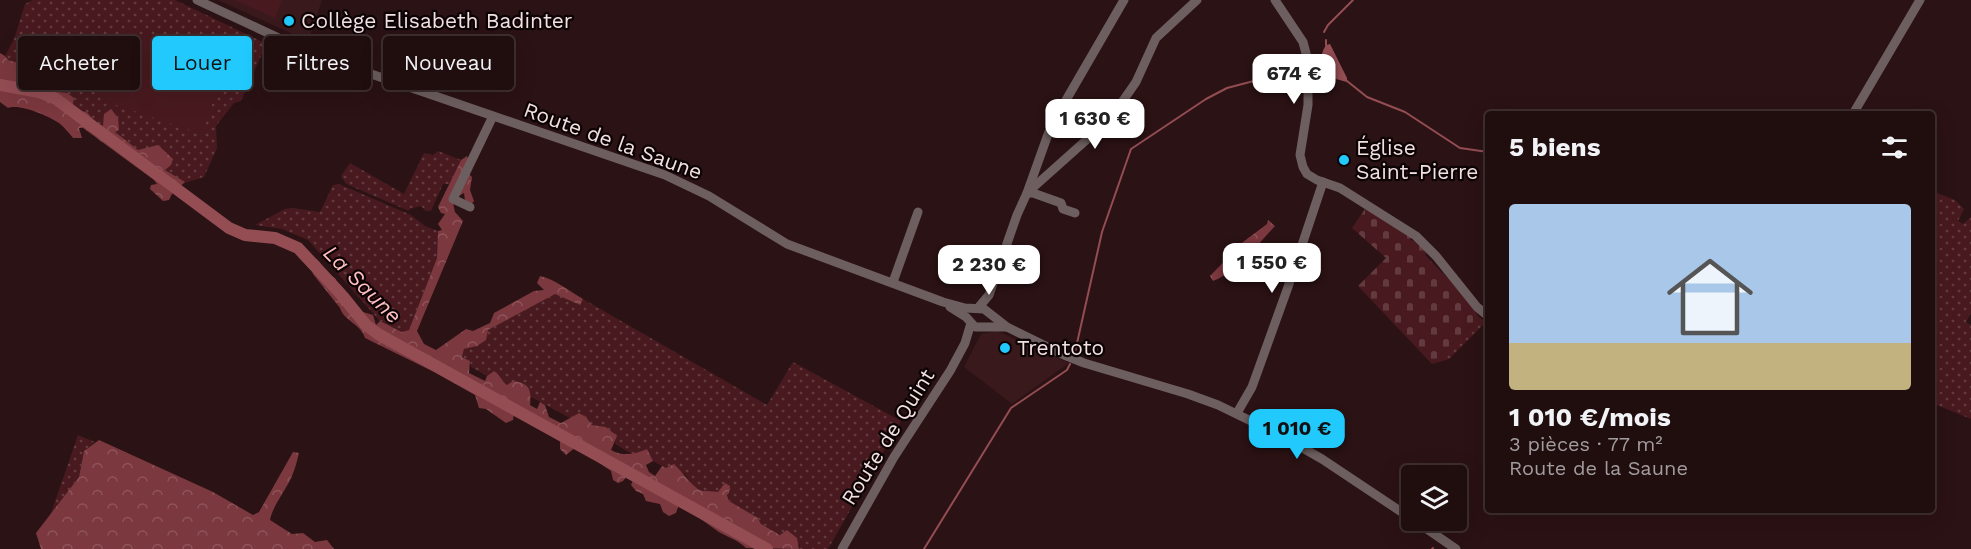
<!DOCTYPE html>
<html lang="fr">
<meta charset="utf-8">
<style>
:root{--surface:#200e0f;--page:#2d1c1d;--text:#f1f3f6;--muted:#a29c9e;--line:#3d2e2f;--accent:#21c9fd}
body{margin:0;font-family:"Work Sans",sans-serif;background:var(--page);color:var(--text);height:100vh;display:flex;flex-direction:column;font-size:22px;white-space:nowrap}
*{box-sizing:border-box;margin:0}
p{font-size:20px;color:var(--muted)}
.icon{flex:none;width:33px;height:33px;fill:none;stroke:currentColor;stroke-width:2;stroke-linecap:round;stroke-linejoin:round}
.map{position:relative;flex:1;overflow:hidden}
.panel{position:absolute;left:1485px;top:111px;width:450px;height:402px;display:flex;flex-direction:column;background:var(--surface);border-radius:6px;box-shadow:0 6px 24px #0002,0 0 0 2px var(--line)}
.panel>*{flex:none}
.top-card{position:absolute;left:18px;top:36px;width:570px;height:54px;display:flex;gap:12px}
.fabs{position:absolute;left:1401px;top:465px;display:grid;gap:12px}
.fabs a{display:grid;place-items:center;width:66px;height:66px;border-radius:6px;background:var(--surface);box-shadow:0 6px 24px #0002,0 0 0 2px var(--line);font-size:30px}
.price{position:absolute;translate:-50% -51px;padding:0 14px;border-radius:12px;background:#fff;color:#222;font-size:20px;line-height:39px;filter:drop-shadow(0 2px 3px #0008)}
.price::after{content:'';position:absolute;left:50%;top:36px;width:18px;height:14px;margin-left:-9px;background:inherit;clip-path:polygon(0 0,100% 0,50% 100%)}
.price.current{background:var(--accent);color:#111}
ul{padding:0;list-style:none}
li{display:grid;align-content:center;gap:12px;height:318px;padding:0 24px}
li+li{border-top:2px solid var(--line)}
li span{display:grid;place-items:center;height:186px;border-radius:6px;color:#555}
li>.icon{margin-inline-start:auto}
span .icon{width:108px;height:108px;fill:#fffc;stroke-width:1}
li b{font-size:26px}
h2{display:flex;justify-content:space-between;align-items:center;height:72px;padding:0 24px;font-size:26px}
.pill{padding:0 21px;border-radius:6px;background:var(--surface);box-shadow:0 6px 24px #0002,0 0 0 2px var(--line);font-size:21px;line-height:54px}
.pill.current{background:var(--accent);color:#111}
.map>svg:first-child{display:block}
</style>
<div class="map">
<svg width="1971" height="549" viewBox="0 0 1971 549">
<defs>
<pattern id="grass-dots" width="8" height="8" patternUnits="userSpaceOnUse" patternTransform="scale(1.5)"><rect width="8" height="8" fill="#481a1f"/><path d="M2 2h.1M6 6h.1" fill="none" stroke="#633b3f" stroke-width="1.8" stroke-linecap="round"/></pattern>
<pattern id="forest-crowns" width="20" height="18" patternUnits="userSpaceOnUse" patternTransform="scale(1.5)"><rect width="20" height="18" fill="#7b383e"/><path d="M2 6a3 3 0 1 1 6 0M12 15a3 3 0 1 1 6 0" fill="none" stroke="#8e545a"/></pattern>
<pattern id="cemetery-stones" width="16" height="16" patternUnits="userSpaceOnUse" patternTransform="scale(1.5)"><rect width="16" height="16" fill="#481a1f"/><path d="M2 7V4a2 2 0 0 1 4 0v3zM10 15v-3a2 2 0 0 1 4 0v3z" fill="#633b3f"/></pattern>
</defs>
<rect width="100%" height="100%" fill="#2b1214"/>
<g fill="#39191c">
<polygon points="218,0 322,0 308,41"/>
<polygon points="997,331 1069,363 1012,404 964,367 981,334"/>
</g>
<g fill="url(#grass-dots)">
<polygon points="33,0 175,0 263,42 265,47 241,101 234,103 216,126 217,148 204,177 184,183 164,169 151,148 138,150 114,132 96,123 87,112 72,110 58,92 56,78 54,76 45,86 29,86 34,73 29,66 8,60 5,56 14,39 25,4"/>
<polygon points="438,151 461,160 449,184 443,184 431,211 426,211 421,206 409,209 409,211 346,184 341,176 350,163 404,194 424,153 433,155"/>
<polygon points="339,184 411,215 425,226 438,231 437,258 409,330 403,332 380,321 308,240 282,229 255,225 285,209 293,208 320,212 333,185"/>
<polygon points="1932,191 1955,200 1964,209 1958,221 1963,224 1971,217 1971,313 1966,322 1971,325 1971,419 1932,403"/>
<polygon points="556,293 579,305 583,299 767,405 793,362 901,421 828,549 799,549 800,545 761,524 758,518 729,501 726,484 718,492 703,491 694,487 685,474 666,468 653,461 647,449 632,454 615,444 616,436 606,427 592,425 586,417 579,413 570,418 531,397 528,387 507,385 494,371 487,376 471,367 470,361 462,357 464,349 477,346 488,330"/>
<polygon points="1479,317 1486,322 1449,359 1432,364"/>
<polygon points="78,435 95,442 84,451 79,477 50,516"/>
</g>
<g fill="url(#forest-crowns)">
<path d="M0,53L5,56L8,60L29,66L34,73L30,86H45L48,76L57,78L58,92L67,93L74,98L72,110L87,112L96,123L103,126L104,114L111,109L118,118L119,130L115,132L138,150L158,145L173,159L171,165L165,170L185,182L172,194L169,200L163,201L150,189L151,185L157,184L154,180L83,128H79L82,138H73C69,133 64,127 59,123C49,116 19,103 8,108L0,102Z"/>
<path d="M467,156L470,164L467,172L472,177L470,190L474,201L470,206L465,201L464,193L458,196L453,203L455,212L463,221L417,331L424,344L436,350L466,329L473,331L490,323L494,313L534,291L544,290L537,283L540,276C555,279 569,291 583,299L580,305L555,294L488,330L486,340L477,346L464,349L462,357L470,361L469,373L485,381L487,376L494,371C500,375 502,381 507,385L513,381C529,383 532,389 530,405L537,409L540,402L545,405L549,417L561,423L579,413L586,417L592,425L606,427L617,436L611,450C624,457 634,454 647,449L653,461L646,465L649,472L655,476L662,466L666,468L674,464C682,471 694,490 703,491C708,491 713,491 718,492L725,483L730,486L729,493L727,495L729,501L758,518L761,524L780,535L787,530L797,538L799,549L746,548C739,540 724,536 716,530C703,521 692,512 679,504L676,513L669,516L663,512L660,504L646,501L643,494L636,491L631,485L633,480L627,476L623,481L618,483L613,480L611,471L576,447L566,455L560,449V441L514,413L513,420L506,423L486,409L479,408L475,395L434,372L365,338C361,324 344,321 340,308L313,274L310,262L317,259L328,273L336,279L337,285L348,293L363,312L373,315L376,325L380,321L402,332L409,330L437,258L438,231L442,230L438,224L445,214L441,213L438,207L461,160Z"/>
<path d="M1268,220L1275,226C1258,244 1236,273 1213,281L1210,276L1243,242L1267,224Z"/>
<path d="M99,440L213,492L253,515L259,512L293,452L299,453C297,461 295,469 292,476C286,490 272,507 270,520L292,534L303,533L315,542L327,540L334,549H41L36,533L79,477L84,451Z"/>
</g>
<polygon fill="url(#cemetery-stones)" points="1365,209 1412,236 1410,239 1412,241 1415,239 1428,251 1425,255 1464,295 1479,317 1432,364 1358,286 1386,258 1352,228"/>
<g fill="#481a1f">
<polygon points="234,0 282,0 275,18"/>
<polygon points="125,29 226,63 202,134 101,100"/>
</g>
<path fill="#934d53" d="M1330,44L1347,78V81C1328,76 1313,66 1326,45Z"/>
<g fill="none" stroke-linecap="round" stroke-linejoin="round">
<g stroke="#934d53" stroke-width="2">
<polyline points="1324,32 1328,25 1353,0"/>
<polyline points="1326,40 1326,45"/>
<polyline points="1310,74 1322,74 1347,81 1367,97 1405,112 1460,148 1488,152"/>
<polyline points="1075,352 1102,232 1131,149 1206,99 1227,88 1277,75 1306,74"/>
<polyline points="924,549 1011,408 1067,370 1070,364"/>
<polyline points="1432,549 1433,548"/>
</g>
<polyline stroke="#934d53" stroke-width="12" points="0,85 39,92 56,99 229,228 245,235 275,238 298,248 339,292 366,325 378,334 767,549"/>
<g stroke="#6d5e5f" stroke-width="9">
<polyline points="197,0 281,39 348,66 665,175 709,196 787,244 943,302 965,308 984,309 1007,327 1064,355 1084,363 1188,394 1218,405 1282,436 1322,459 1412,519"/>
<polyline points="1275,0 1303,42 1308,61 1308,105 1300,155 1303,167 1307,174 1317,180 1340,188 1416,236 1436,256 1477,307 1488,316"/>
<polyline points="1853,114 1920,0"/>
<polyline points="470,207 453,199 493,116"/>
<polyline points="1075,213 1063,209 1061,203 1033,193 1027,193 1051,126 1124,0"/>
<polyline points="893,282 918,212"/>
<polyline points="950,307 966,317 975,327 1006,327"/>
<polyline points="978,308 989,295 1017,215 1027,193 1111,118 1136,82 1156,38 1197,0"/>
<polyline points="1237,413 1252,387 1288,287 1323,182"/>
<polyline points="1414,520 1456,549"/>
<polyline points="842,549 894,457 950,371 965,343 971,323"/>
</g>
</g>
<g fill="#21c9fd" stroke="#0c0304" stroke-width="2">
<circle cx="289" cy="21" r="6"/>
<circle cx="1344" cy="160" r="6"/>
<circle cx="1005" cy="348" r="6"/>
</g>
<g text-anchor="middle" stroke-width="4.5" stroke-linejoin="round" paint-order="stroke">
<g font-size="21" fill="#f3e0e1" stroke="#0c0304" text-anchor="start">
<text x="301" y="28">Collège Elisabeth Badinter</text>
<text x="1356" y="155">Église<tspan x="1356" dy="24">Saint-Pierre</tspan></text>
<text x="1017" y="355">Trentoto</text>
</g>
<g font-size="21" fill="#f3e0e1" stroke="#0c0304">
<text transform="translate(613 141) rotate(20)" y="7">Route de la Saune</text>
<text transform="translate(888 437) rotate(-58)" y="7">Route de Quint</text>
</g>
<g font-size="22" font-style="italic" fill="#ffbec1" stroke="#0c0304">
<text transform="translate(363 284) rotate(45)" y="8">La Saune</text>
</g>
</g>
</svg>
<div class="fabs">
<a><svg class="icon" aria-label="layers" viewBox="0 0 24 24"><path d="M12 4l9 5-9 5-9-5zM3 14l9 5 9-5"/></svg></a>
</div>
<b class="price" style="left:1294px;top:105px">674 €</b>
<b class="price" style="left:1095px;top:150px">1 630 €</b>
<b class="price" style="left:1272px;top:294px">1 550 €</b>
<b class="price" style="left:989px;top:296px">2 230 €</b>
<b class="price current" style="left:1297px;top:460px">1 010 €</b>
<div class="top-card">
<a class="pill">Acheter</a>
<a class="pill current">Louer</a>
<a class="pill">Filtres</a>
<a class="pill">Nouveau</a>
</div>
<section class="panel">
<h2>5 biens<svg class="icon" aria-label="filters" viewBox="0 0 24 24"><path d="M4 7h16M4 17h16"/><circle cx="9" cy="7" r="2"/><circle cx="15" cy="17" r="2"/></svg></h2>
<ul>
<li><span style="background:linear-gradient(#a9c7e8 75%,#c2b280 0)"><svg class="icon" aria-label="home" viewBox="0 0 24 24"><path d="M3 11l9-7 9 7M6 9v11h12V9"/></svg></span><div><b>1 010 €/mois</b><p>3 pièces · 77 m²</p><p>Route de la Saune</p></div></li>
</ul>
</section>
</div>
